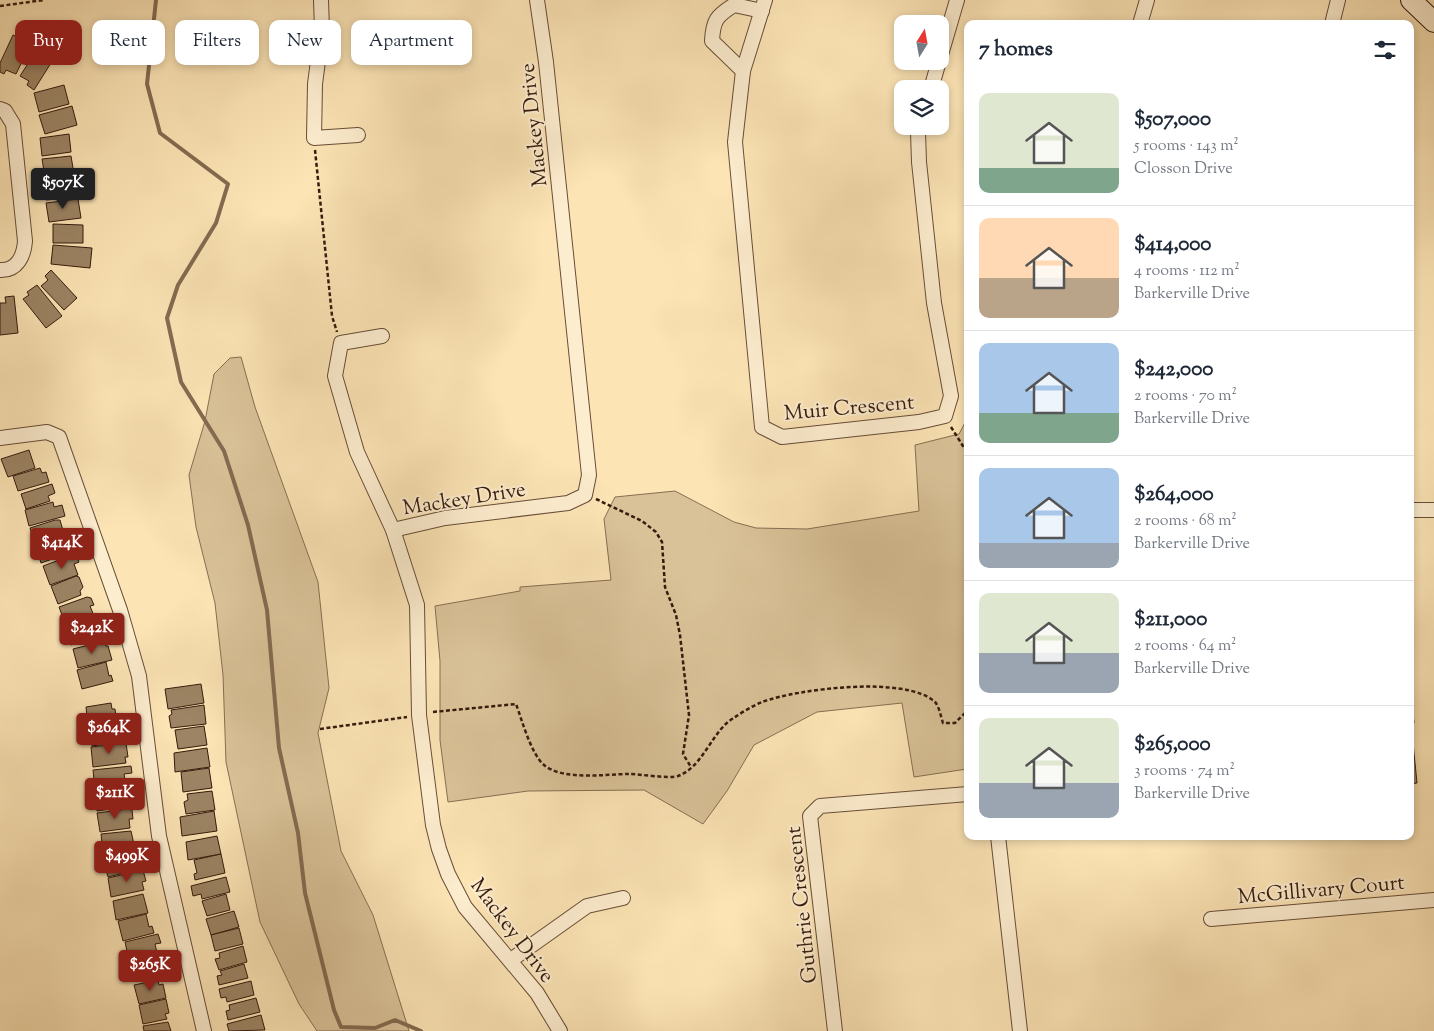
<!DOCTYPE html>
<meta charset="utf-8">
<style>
:root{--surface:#fff;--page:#f6f6f7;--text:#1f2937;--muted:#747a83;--line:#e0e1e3;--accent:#8f2418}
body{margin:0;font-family:"Sorts Mill Goudy",serif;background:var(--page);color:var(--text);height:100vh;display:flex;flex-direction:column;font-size:19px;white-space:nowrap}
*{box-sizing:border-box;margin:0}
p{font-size:16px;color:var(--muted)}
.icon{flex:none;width:28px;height:28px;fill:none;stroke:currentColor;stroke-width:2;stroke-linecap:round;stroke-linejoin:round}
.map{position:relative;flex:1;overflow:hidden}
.details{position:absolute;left:964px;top:20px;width:450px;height:820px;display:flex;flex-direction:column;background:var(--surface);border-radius:10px;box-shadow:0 2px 8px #0003}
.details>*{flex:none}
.hud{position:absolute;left:15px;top:20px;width:475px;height:45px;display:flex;gap:10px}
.needle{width:32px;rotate:11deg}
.tools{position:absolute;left:894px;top:15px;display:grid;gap:10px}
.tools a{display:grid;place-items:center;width:55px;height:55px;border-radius:10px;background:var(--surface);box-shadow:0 2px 8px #0003;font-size:25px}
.price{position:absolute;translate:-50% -42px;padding:0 11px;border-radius:5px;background:var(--accent);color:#fff;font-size:16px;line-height:32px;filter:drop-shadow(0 1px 2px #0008)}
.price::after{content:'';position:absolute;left:50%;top:30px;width:15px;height:11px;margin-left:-8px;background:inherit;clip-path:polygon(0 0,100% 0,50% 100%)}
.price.selected{background:#222;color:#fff}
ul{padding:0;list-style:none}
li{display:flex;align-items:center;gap:15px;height:125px;padding:0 15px}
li+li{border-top:1px solid var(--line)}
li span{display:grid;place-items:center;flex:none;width:140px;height:100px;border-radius:10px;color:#555}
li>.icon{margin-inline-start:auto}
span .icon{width:60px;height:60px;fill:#fffc;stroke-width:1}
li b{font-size:21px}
h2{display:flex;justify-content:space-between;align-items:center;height:60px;padding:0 15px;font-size:21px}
.tag{padding:0 18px;border-radius:10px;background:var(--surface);box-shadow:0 2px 8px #0003;font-size:18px;line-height:45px}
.tag.selected{background:var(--accent);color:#fff}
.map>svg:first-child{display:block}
</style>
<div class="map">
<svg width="1434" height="1031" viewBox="0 0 1434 1031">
<rect width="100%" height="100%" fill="#fce4b5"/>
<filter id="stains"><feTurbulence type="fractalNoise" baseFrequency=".004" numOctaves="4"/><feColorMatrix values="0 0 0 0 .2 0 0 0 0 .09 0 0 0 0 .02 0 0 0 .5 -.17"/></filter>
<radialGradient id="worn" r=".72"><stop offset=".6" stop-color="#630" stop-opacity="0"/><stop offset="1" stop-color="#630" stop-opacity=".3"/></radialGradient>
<g fill="#dac298" stroke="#886e52">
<polygon points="241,357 255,407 318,582 329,688 318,733 341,851 373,915 409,1031 317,1031 299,1004 260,922 226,762 223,675 215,603 196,527 189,475 205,421 214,374 230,358"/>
<polygon points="967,419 967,769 914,777 902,703 817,712 754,745 727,791 703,824 644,790 528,791 448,802 440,740 440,661 435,606 520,591 520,587 611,580 604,519 615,497 675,491 734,522 756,528 807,529 919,511 915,445 959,434"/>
</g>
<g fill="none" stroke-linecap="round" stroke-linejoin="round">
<polyline stroke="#846b50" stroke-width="4" points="156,0 147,84 160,133 228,184 216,223 178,285 167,318 181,382 224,451 248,525 267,610 279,748 298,833 305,893 334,1010 341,1027 375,1028 395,1020 421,1031"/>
</g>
<g fill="#9c8464" stroke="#351b0d">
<polygon points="13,35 31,43 16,74 6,70 4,74 0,72 0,63"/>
<polygon points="40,45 56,55 34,90 27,85 29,81 20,76"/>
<polygon points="64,85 69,104 39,112 34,93"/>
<polygon points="72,106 77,125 45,134 39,115"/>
<polygon points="69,134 71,152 42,156 40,138"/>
<polygon points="71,156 74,174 45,177 42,159"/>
<polygon points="80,177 83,197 46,200 45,189 40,190 39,182"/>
<polygon points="78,199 81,218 49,222 46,203"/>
<polygon points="53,224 83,225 83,243 53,243"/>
<polygon points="53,245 92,248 90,268 51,264"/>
<polygon points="51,270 77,298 64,310 41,286 48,280 45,276"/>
<polygon points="37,285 62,316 46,328 23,299 29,295 27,292"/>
<polygon points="14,296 18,333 0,335 0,303 6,303 5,297"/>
<polygon points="29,450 35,468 8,477 1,459"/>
<polygon points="40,468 42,473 46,472 49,482 18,491 13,476"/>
<polygon points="52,484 55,493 48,496 50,501 26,509 21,494"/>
<polygon points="53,502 54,507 62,505 65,516 29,526 25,510"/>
<polygon points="55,520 60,520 64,534 35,544 30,528"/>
<polygon points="69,534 75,551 41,563 35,545"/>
<polygon points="76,554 79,562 74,564 78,575 50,585 43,566"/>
<polygon points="76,576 79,577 83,587 80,591 81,595 58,604 51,586"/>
<polygon points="87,597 91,598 94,605 90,606 94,616 66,626 59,607"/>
<polygon points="91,618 96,628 103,626 105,633 71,645 65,627"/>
<polygon points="105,641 106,646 108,646 112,660 78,668 73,649"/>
<polygon points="106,662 109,676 111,675 113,681 82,689 77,670"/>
<polygon points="201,684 204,703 168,709 165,689"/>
<polygon points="1410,684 1414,723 1411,723 1417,783 1410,784"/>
<polygon points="111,703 112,709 115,709 117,723 88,727 86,707"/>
<polygon points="204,705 206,724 171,728 169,716 172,714 171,710"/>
<polygon points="113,725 114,729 118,729 119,742 92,746 89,728"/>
<polygon points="204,726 207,745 178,749 175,730"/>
<polygon points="126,743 128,757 125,757 126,763 93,767 91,747"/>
<polygon points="207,748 210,767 175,772 174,753"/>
<polygon points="131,766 132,773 124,774 126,787 95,790 93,770"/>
<polygon points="209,768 212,788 183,792 181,772"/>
<polygon points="126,787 128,800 123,800 124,807 97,811 95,791"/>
<polygon points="212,791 215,810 186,814 184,802 188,800 187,794"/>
<polygon points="128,809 132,810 133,819 129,819 130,828 100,832 97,813"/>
<polygon points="214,811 217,831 182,836 180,817"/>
<polygon points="131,831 135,849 103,853 101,834"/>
<polygon points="217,836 221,854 188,860 186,842"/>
<polygon points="134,851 137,852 139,860 134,861 136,870 108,877 103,858"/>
<polygon points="221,854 225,873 195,880 194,874 197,873 194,860"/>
<polygon points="143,870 146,881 142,882 144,890 111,897 108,878"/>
<polygon points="226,877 230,892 202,899 201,894 193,896 191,886"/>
<polygon points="143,894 148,913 116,920 113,901"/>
<polygon points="226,894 230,910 207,916 202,901"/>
<polygon points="234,911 239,927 211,935 206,919"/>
<polygon points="146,914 149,927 152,926 154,933 123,941 118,921"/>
<polygon points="239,928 243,944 215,951 211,935"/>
<polygon points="158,934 161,943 155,944 157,953 129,960 125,942"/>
<polygon points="243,946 247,962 219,970 215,959 220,958 219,953"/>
<polygon points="157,955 159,964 165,963 167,972 133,980 129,962"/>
<polygon points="244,964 248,978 219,985 217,976 222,975 220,971"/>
<polygon points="158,980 159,985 163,984 166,998 139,1004 134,985"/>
<polygon points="251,981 254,995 227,1002 226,997 221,998 219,989"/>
<polygon points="256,998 260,1012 228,1020 226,1011 230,1010 229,1005"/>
<polygon points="166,999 169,1013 165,1014 167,1019 143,1024 139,1005"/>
<polygon points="261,1015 265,1030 229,1031 227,1024"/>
<polygon points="168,1022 171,1031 144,1031 143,1026"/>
</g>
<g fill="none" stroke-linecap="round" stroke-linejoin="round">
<defs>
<g id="street">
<polyline points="321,0 322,30 315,84 314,138 358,135"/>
<polyline points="765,0 743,71 735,142 762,427 782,437 919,422 945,416 951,396 934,303 919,162 918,132 919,126"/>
<polyline points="1140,24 1147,0"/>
<polyline points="1332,24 1338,0"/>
<polyline points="940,58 957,0"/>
<path d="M743,71L712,41C713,21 716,16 734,5L762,11"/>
<polyline points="931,89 939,61"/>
<path d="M0,109L5,111L13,124L25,241C24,256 17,271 0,270"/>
<polyline points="382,336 341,343 335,376 357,452 393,530 417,605 419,715 433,825 439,849 448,874 465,907 537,993 560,1031"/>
<polyline points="0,438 47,432 59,437 120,610 139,676 159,836 204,1031"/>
<polyline points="1410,510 1434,510"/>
<polyline points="393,530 445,518 568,503 585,495 589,475 546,62 537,0"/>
<polyline points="998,836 1020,1031"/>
<polyline points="1211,919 1434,900"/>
<polyline points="511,960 587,906 623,898"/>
<polyline points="835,1031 810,816 820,806 968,794"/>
</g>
<polyline id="secondary" points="1411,0 1434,22"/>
</defs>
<use href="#street" stroke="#674d37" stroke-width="16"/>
<use href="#secondary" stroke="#351b0d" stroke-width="22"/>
<g stroke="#351b0d" stroke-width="2.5" stroke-dasharray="4 2.5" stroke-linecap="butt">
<polyline points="0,6 44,0"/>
<polyline points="315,150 332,316 337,332"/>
<polyline points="951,427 968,454"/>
<polyline points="596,499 642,521 656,532 662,542 665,587 676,615 680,635 689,715 683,754 691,767"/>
<path d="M433,712L516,704C522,720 531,754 544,765C563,781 606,774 629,774C640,774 670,779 678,776C703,767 711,733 732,719C741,713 752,706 762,702C797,689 906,675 935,702C939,706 941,717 943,723H955L968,710"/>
<polyline points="320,729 407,717"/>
</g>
<use href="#street" stroke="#fdedcf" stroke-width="14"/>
<use href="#secondary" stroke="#fdedcf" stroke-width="20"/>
</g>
<g text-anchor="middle" stroke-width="4" stroke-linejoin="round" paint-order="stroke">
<g font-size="21" fill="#351b0d" stroke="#fdedcf">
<text transform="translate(533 125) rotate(-96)" y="7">Mackey Drive</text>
<text transform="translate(849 407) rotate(-5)" y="7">Muir Crescent</text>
<text transform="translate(464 498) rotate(-9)" y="7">Mackey Drive</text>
<text transform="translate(1321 889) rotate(-5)" y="7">McGillivary Court</text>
<text transform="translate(801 905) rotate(-96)" y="7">Guthrie Crescent</text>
<text transform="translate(513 930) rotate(53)" y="7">Mackey Drive</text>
</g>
</g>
<rect width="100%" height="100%" filter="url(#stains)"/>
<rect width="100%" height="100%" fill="url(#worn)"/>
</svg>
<div class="tools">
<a><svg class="needle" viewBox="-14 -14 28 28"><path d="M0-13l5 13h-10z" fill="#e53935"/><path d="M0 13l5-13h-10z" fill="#747a83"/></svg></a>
<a><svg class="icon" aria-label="layers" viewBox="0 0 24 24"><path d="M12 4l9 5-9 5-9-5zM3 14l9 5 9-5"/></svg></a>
</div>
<b class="price selected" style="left:63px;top:210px">$507K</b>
<b class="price" style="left:62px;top:570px">$414K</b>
<b class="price" style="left:92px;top:655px">$242K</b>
<b class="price" style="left:109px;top:755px">$264K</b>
<b class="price" style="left:115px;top:820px">$211K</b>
<b class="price" style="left:127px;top:883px">$499K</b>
<b class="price" style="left:150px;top:992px">$265K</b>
<div class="hud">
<a class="tag selected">Buy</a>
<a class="tag">Rent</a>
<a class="tag">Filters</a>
<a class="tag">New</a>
<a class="tag">Apartment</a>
</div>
<section class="details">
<h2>7 homes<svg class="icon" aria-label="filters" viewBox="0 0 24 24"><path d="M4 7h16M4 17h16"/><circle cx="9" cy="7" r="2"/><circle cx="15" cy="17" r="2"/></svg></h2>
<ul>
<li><span style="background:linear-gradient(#dfe7d0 75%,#7fa58c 0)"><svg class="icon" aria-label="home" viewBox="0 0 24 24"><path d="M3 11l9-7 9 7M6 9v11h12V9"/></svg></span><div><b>$507,000</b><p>5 rooms · 143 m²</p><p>Closson Drive</p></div></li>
<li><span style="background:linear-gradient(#ffd9b3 60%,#b9a48a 0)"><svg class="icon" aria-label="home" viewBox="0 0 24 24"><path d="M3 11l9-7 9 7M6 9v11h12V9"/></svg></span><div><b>$414,000</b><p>4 rooms · 112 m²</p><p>Barkerville Drive</p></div></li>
<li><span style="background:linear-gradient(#a9c7e8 70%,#7fa58c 0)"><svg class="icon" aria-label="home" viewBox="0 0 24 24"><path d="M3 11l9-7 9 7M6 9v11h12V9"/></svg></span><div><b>$242,000</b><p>2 rooms · 70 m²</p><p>Barkerville Drive</p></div></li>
<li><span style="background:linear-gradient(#a9c7e8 75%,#9aa5b1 0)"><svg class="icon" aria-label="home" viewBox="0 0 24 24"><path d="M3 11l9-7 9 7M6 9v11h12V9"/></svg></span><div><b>$264,000</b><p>2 rooms · 68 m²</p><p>Barkerville Drive</p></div></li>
<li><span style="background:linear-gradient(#dfe7d0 60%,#9aa5b1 0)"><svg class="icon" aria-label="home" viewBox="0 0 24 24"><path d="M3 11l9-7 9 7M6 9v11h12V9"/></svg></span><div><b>$211,000</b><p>2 rooms · 64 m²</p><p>Barkerville Drive</p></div></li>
<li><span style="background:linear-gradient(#dfe7d0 65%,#9aa5b1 0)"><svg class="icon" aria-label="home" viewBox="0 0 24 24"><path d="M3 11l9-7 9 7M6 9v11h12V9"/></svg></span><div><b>$265,000</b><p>3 rooms · 74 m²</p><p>Barkerville Drive</p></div></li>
</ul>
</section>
</div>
